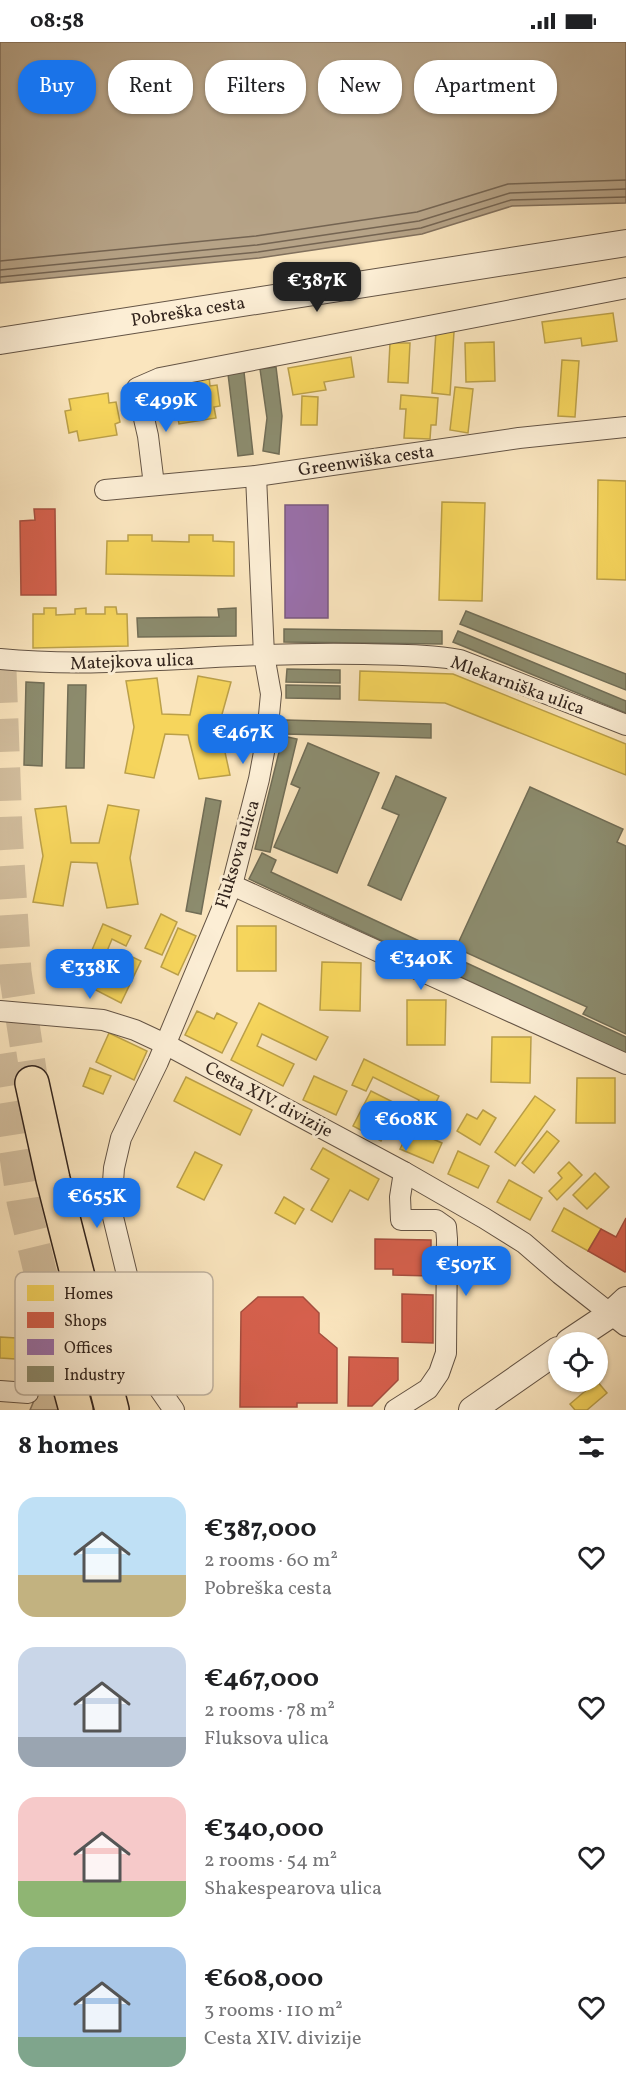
<!DOCTYPE html>
<meta charset="utf-8">
<style>
:root{--surface:#fff;--page:#f6f6f6;--text:#202124;--muted:#757577;--accent:#1a73e8}
body{margin:0;font-family:Vollkorn,serif;background:var(--page);color:var(--text);height:100vh;display:flex;flex-direction:column;font-size:22px;white-space:nowrap}
*{box-sizing:border-box;margin:0}
p{font-size:20px;color:var(--muted)}
.icon{flex:none;width:33px;height:33px;fill:none;stroke:currentColor;stroke-width:2;stroke-linecap:round;stroke-linejoin:round}
.map{position:relative;height:1368px;overflow:hidden}
.details{display:flex;flex-direction:column;background:var(--surface);flex:1}
.details>*{flex:none}
.hud{position:absolute;left:18px;top:18px;width:591px;height:54px;display:flex;gap:12px}
.tools{position:absolute;left:548px;top:1290px;display:grid;gap:12px}
.tools a{display:grid;place-items:center;width:60px;height:60px;border-radius:50%;background:var(--surface);box-shadow:0 2px 4px #0004;font-size:30px}
.price{position:absolute;translate:-50% -51px;padding:0 14px;border-radius:12px;background:var(--accent);color:#fff;font-size:20px;line-height:39px;filter:drop-shadow(0 2px 3px #0008)}
.price::after{content:'';position:absolute;left:50%;top:36px;width:18px;height:14px;margin-left:-9px;background:inherit;clip-path:polygon(0 0,100% 0,50% 100%)}
.price.current{background:#222;color:#fff}
ul{padding:0;list-style:none}
li{display:flex;align-items:center;gap:18px;height:150px;padding:0 18px}
li span{display:grid;place-items:center;flex:none;width:168px;height:120px;border-radius:18px;color:#555}
li>.icon{margin-inline-start:auto}
span .icon{width:72px;height:72px;fill:#fffc;stroke-width:1}
li b{font-size:26px}
h2{display:flex;justify-content:space-between;align-items:center;height:72px;padding:0 18px;font-size:26px}
.chip{padding:0 21px;border-radius:24px;background:var(--surface);box-shadow:0 2px 4px #0004;font-size:21px;line-height:54px}
.chip.current{background:var(--accent);color:#fff}
.status{display:flex;justify-content:space-between;align-items:center;height:42px;padding:0 30px;background:var(--surface);direction:ltr}
.status svg{height:16px;fill:currentColor}
.map>svg:first-child{display:block}
</style>
<div class="status"><b>08:58</b><svg viewBox="0 0 49 12"><path d="M0 12V9h3v3zM5 12V6h3v6zM10 12V3h3v9zM15 12V0h3v12zM26 1h20v11H26zM47 4h2v5h-2z"/></svg></div>
<div class="map">
<svg width="626" height="1368" viewBox="0 0 626 1368">
<rect width="100%" height="100%" fill="#fae5be"/>
<filter id="stains"><feTurbulence type="fractalNoise" baseFrequency=".00333" numOctaves="4"/><feColorMatrix values="0 0 0 0 .2 0 0 0 0 .09 0 0 0 0 .02 0 0 0 .5 -.17"/></filter>
<radialGradient id="worn" r=".72"><stop offset=".6" stop-color="#630" stop-opacity="0"/><stop offset="1" stop-color="#630" stop-opacity=".3"/></radialGradient>
<g fill="#d8c4a3" stroke="#857460" stroke-width="1.5">
<polygon points="78,1276 100,1368 86,1368 62,1282"/>
<polygon points="53,1334 63,1368 30,1368 39,1347"/>
</g>
<polygon fill="#b6a387" stroke="#81705d" stroke-width="1.5" points="0,0 626,0 626,161 512,164 422,192 259,216 0,241"/>
<g fill="#f6d55c" stroke="#bba049" stroke-width="1.5">
<polygon points="613,271 617,299 582,304 581,296 545,301 542,280"/>
<polygon points="436,289 454,290 450,353 432,351"/>
<polygon points="494,300 495,339 466,340 465,301"/>
<polygon points="390,301 410,301 408,341 388,340"/>
<polygon points="351,315 354,335 324,340 326,348 293,353 288,326"/>
<polygon points="562,318 579,319 575,375 558,374"/>
<polygon points="209,334 210,344 217,343 220,364 214,365 216,376 179,382 177,371 169,372 166,351 171,350 170,339"/>
<polygon points="455,345 473,347 468,391 450,388"/>
<polygon points="108,351 109,361 116,360 120,380 115,382 117,393 79,399 77,389 69,391 65,369 71,368 69,357"/>
<polygon points="401,353 438,356 436,383 431,383 430,397 404,396 406,367 400,367"/>
<polygon points="302,354 318,355 317,383 301,383"/>
<polygon points="598,438 626,439 626,538 597,537"/>
<polygon points="442,460 485,461 482,559 439,558"/>
<polygon points="128,493 152,493 152,499 189,500 189,493 213,493 213,499 234,500 234,534 106,532 107,499 128,499"/>
<polygon points="105,565 116,565 117,572 127,572 128,604 33,606 33,572 44,572 44,566 56,566 56,573 75,572 75,567 86,566 86,572 105,572"/>
<polygon points="360,629 453,632 626,702 626,733 445,661 359,658"/>
<polygon points="198,634 231,640 219,683 230,733 199,737 188,693 165,692 154,736 125,731 134,685 126,639 157,636 162,672 190,673"/>
<polygon points="108,763 139,768 130,816 138,862 107,866 97,821 71,820 63,864 33,860 43,814 35,767 66,764 71,801 99,801"/>
<polygon points="161,872 177,880 162,913 145,906"/>
<polygon points="103,882 131,894 126,904 112,897 105,914 92,908"/>
<rect x="237" y="884" width="39" height="45"/>
<polygon points="178,886 196,894 178,933 161,925"/>
<polygon points="124,911 141,919 121,961 84,942 96,919 108,926 111,920 118,924"/>
<polygon points="322,920 361,921 360,969 320,968"/>
<polygon points="407,958 446,958 445,1003 407,1003"/>
<polygon points="259,961 328,995 316,1018 262,992 257,1004 294,1022 283,1044 231,1018"/>
<polygon points="197,969 214,977 217,971 237,981 222,1011 185,993"/>
<polygon points="109,991 147,1009 134,1038 96,1020"/>
<polygon points="492,995 531,995 530,1041 491,1040"/>
<polygon points="364,1017 439,1054 423,1088 408,1081 419,1058 373,1035 366,1049 352,1043"/>
<polygon points="90,1026 111,1034 103,1052 83,1044"/>
<polygon points="314,1034 347,1049 336,1073 303,1058"/>
<polygon points="186,1035 252,1068 240,1093 174,1059"/>
<polygon points="577,1036 615,1036 615,1081 576,1081"/>
<polygon points="371,1049 399,1063 381,1099 353,1084"/>
<polygon points="535,1054 555,1068 515,1124 495,1110"/>
<polygon points="483,1068 496,1076 480,1103 457,1089 467,1072 477,1077"/>
<polygon points="410,1087 442,1101 433,1121 400,1107"/>
<polygon points="547,1089 559,1099 534,1131 522,1121"/>
<polygon points="323,1106 379,1137 368,1158 350,1148 332,1180 311,1168 329,1137 311,1127"/>
<polygon points="458,1109 489,1124 478,1146 448,1132"/>
<polygon points="195,1110 222,1123 204,1158 177,1145"/>
<polygon points="569,1120 582,1133 557,1158 549,1149 562,1136 558,1131"/>
<polygon points="595,1131 609,1145 587,1167 573,1153"/>
<polygon points="509,1138 542,1156 530,1178 497,1160"/>
<polygon points="284,1155 304,1167 295,1182 275,1171"/>
<polygon points="564,1166 601,1187 588,1209 552,1189"/>
<polygon points="0,1295 33,1297 31,1318 0,1316"/>
<polygon points="597,1339 607,1351 587,1368 575,1368 570,1362"/>
</g>
<g fill="#d6604d" stroke="#a54e3f" stroke-width="1.5">
<polygon points="34,467 55,467 56,553 21,553 20,479 35,478"/>
<polygon points="626,1176 626,1229 625,1230 588,1209 601,1187 616,1195"/>
<polygon points="375,1197 431,1198 431,1234 393,1233 393,1227 375,1227"/>
<polygon points="402,1252 433,1253 433,1301 402,1300"/>
<polygon points="258,1255 303,1255 319,1271 319,1291 337,1306 337,1361 297,1361 297,1365 240,1365 241,1270"/>
<polygon points="349,1315 398,1316 398,1338 372,1364 348,1364"/>
</g>
<rect fill="#9970ab" stroke="#7a5980" stroke-width="1.5" x="285" y="463" width="43" height="113"/>
<g fill="#8c8c6e" stroke="#716d56" stroke-width="1.5">
<polygon points="276,325 282,374 279,412 263,409 267,376 260,327"/>
<polygon points="244,330 253,412 238,414 228,332"/>
<polygon points="236,566 236,594 138,595 137,576 219,575 218,567"/>
<polygon points="466,569 626,632 626,648 460,582"/>
<polygon points="284,587 442,589 442,602 284,600"/>
<polygon points="458,589 626,659 626,671 453,600"/>
<polygon points="287,627 340,628 340,641 286,640"/>
<polygon points="26,640 44,641 42,724 24,723"/>
<polygon points="68,643 86,643 84,726 66,726"/>
<polygon points="286,643 340,644 340,657 286,656"/>
<polygon points="286,678 431,682 431,696 286,692"/>
<polygon points="283,694 297,697 270,810 255,807"/>
<polygon points="308,701 379,731 337,831 274,805 300,746 291,742"/>
<polygon points="396,734 446,756 401,858 368,843 399,773 382,766"/>
<polygon points="530,745 623,787 617,800 626,804 626,992 583,972 587,965 456,906"/>
<polygon points="206,756 221,759 201,872 186,869"/>
<polygon points="262,811 276,818 271,830 626,995 626,1012 249,837"/>
</g>
<g fill="none" stroke-linecap="round" stroke-linejoin="round">
<g stroke="#746452" stroke-width="1.5">
<polyline points="0,219 256,194 417,170 508,142 626,138"/>
<polyline points="0,228 257,203 419,179 510,151 626,147"/>
<polyline points="0,235 258,210 421,186 511,158 626,155"/>
</g>
<g stroke="#d2be9e" stroke-width="33" stroke-dasharray="33 16" stroke-linecap="butt">
<polyline points="0,628 6,788 15,930 32,1041"/>
<polyline points="0,1012 23,1159 53,1283"/>
</g>
<defs>
<g id="minor">
<polyline points="154,443 148,394 137,346 160,336 626,246"/>
<polyline points="105,448 256,434 519,396 626,385"/>
<path d="M0,617C61,623 121,620 182,617C243,613 303,611 364,612C396,613 428,612 460,618L626,683"/>
<polyline points="232,843 626,1022"/>
<polyline points="0,969 103,978 135,988 165,1002 404,1130 484,1176 524,1201 560,1232 626,1284"/>
<polyline points="0,1349 28,1351"/>
<polyline points="174,1368 160,1348 152,1327 130,1245 113,1175 112,1154 114,1126 121,1096 158,1020 232,843 259,737 267,694 271,652 264,613 256,434"/>
<polyline points="395,1368 428,1347 439,1331 446,1311 447,1197 446,1185 436,1178 401,1178 400,1155 404,1130"/>
</g>
<g id="tertiary">
<polyline points="0,299 626,201"/>
<polyline points="569,1300 611,1272 626,1258"/>
<polyline points="472,1368 558,1308"/>
</g>
<g id="trunk">
<polyline points="32,1041 53,1137 112,1368"/>
<polyline points="53,1283 76,1368"/>
</g>
</defs>
<use href="#minor" stroke="#645445" stroke-width="22"/>
<use href="#tertiary" stroke="#645445" stroke-width="28"/>
<use href="#trunk" stroke="#32241d" stroke-width="36"/>
<use href="#minor" stroke="#fceed5" stroke-width="20"/>
<use href="#tertiary" stroke="#fceed5" stroke-width="26"/>
<use href="#trunk" stroke="#fae5be" stroke-width="33"/>
</g>
<g text-anchor="middle" stroke-width="6" stroke-linejoin="round" paint-order="stroke">
<g font-size="18" fill="#32241d" stroke="#fceed5">
<text transform="translate(188 269) rotate(-9)" y="6">Pobreška cesta</text>
<text transform="translate(366 418) rotate(-8)" y="6">Greenwiška cesta</text>
<text transform="translate(132 619) rotate(-2)" y="6">Matejkova ulica</text>
<text transform="translate(518 643) rotate(20)" y="6">Mlekarniška ulica</text>
<text transform="translate(237 812) rotate(-73)" y="6">Fluksova ulica</text>
<text transform="translate(269 1057) rotate(28)" y="6">Cesta XIV. divizije</text>
</g>
</g>
<rect x="15" y="1230" width="198" height="123" rx="9" fill="#fceed5" stroke="#bfb19e" stroke-width="1.5"/>
<rect x="27" y="1243" width="27" height="16" fill="#f6d55c"/>
<rect x="27" y="1270" width="27" height="16" fill="#d6604d"/>
<rect x="27" y="1297" width="27" height="16" fill="#9970ab"/>
<rect x="27" y="1324" width="27" height="16" fill="#8c8c6e"/>
<g font-size="16" fill="#32241d">
<text x="64" y="1257">Homes</text>
<text x="64" y="1284">Shops</text>
<text x="64" y="1311">Offices</text>
<text x="64" y="1338">Industry</text>
</g>
<rect width="100%" height="100%" filter="url(#stains)"/>
<rect width="100%" height="100%" fill="url(#worn)"/>
</svg>
<div class="tools">
<a><svg class="icon" aria-label="locate" viewBox="0 0 24 24"><circle cx="12" cy="12" r="6"/><path d="M12 2v4M12 18v4M2 12h4M18 12h4"/></svg></a>
</div>
<b class="price current" style="left:317px;top:271px">€387K</b>
<b class="price" style="left:166px;top:391px">€499K</b>
<b class="price" style="left:243px;top:723px">€467K</b>
<b class="price" style="left:421px;top:949px">€340K</b>
<b class="price" style="left:90px;top:958px">€338K</b>
<b class="price" style="left:406px;top:1110px">€608K</b>
<b class="price" style="left:97px;top:1187px">€655K</b>
<b class="price" style="left:466px;top:1255px">€507K</b>
<div class="hud">
<a class="chip current">Buy</a>
<a class="chip">Rent</a>
<a class="chip">Filters</a>
<a class="chip">New</a>
<a class="chip">Apartment</a>
</div>
</div>
<section class="details">
<h2>8 homes<svg class="icon" aria-label="filters" viewBox="0 0 24 24"><path d="M4 7h16M4 17h16"/><circle cx="9" cy="7" r="2"/><circle cx="15" cy="17" r="2"/></svg></h2>
<ul>
<li><span style="background:linear-gradient(#bfe0f5 65%,#c2b280 0)"><svg class="icon" aria-label="home" viewBox="0 0 24 24"><path d="M3 11l9-7 9 7M6 9v11h12V9"/></svg></span><div><b>€387,000</b><p>2 rooms · 60 m²</p><p>Pobreška cesta</p></div><svg class="icon" aria-label="heart" viewBox="0 0 24 24"><path d="M12 20l-8-8c-3-5 5-10 8-4 3-6 11-1 8 4z"/></svg></li>
<li><span style="background:linear-gradient(#c9d6e8 75%,#9aa5b1 0)"><svg class="icon" aria-label="home" viewBox="0 0 24 24"><path d="M3 11l9-7 9 7M6 9v11h12V9"/></svg></span><div><b>€467,000</b><p>2 rooms · 78 m²</p><p>Fluksova ulica</p></div><svg class="icon" aria-label="heart" viewBox="0 0 24 24"><path d="M12 20l-8-8c-3-5 5-10 8-4 3-6 11-1 8 4z"/></svg></li>
<li><span style="background:linear-gradient(#f6c9c9 70%,#8fb573 0)"><svg class="icon" aria-label="home" viewBox="0 0 24 24"><path d="M3 11l9-7 9 7M6 9v11h12V9"/></svg></span><div><b>€340,000</b><p>2 rooms · 54 m²</p><p>Shakespearova ulica</p></div><svg class="icon" aria-label="heart" viewBox="0 0 24 24"><path d="M12 20l-8-8c-3-5 5-10 8-4 3-6 11-1 8 4z"/></svg></li>
<li><span style="background:linear-gradient(#a9c7e8 75%,#7fa58c 0)"><svg class="icon" aria-label="home" viewBox="0 0 24 24"><path d="M3 11l9-7 9 7M6 9v11h12V9"/></svg></span><div><b>€608,000</b><p>3 rooms · 110 m²</p><p>Cesta XIV. divizije</p></div><svg class="icon" aria-label="heart" viewBox="0 0 24 24"><path d="M12 20l-8-8c-3-5 5-10 8-4 3-6 11-1 8 4z"/></svg></li>
</ul>
</section>
